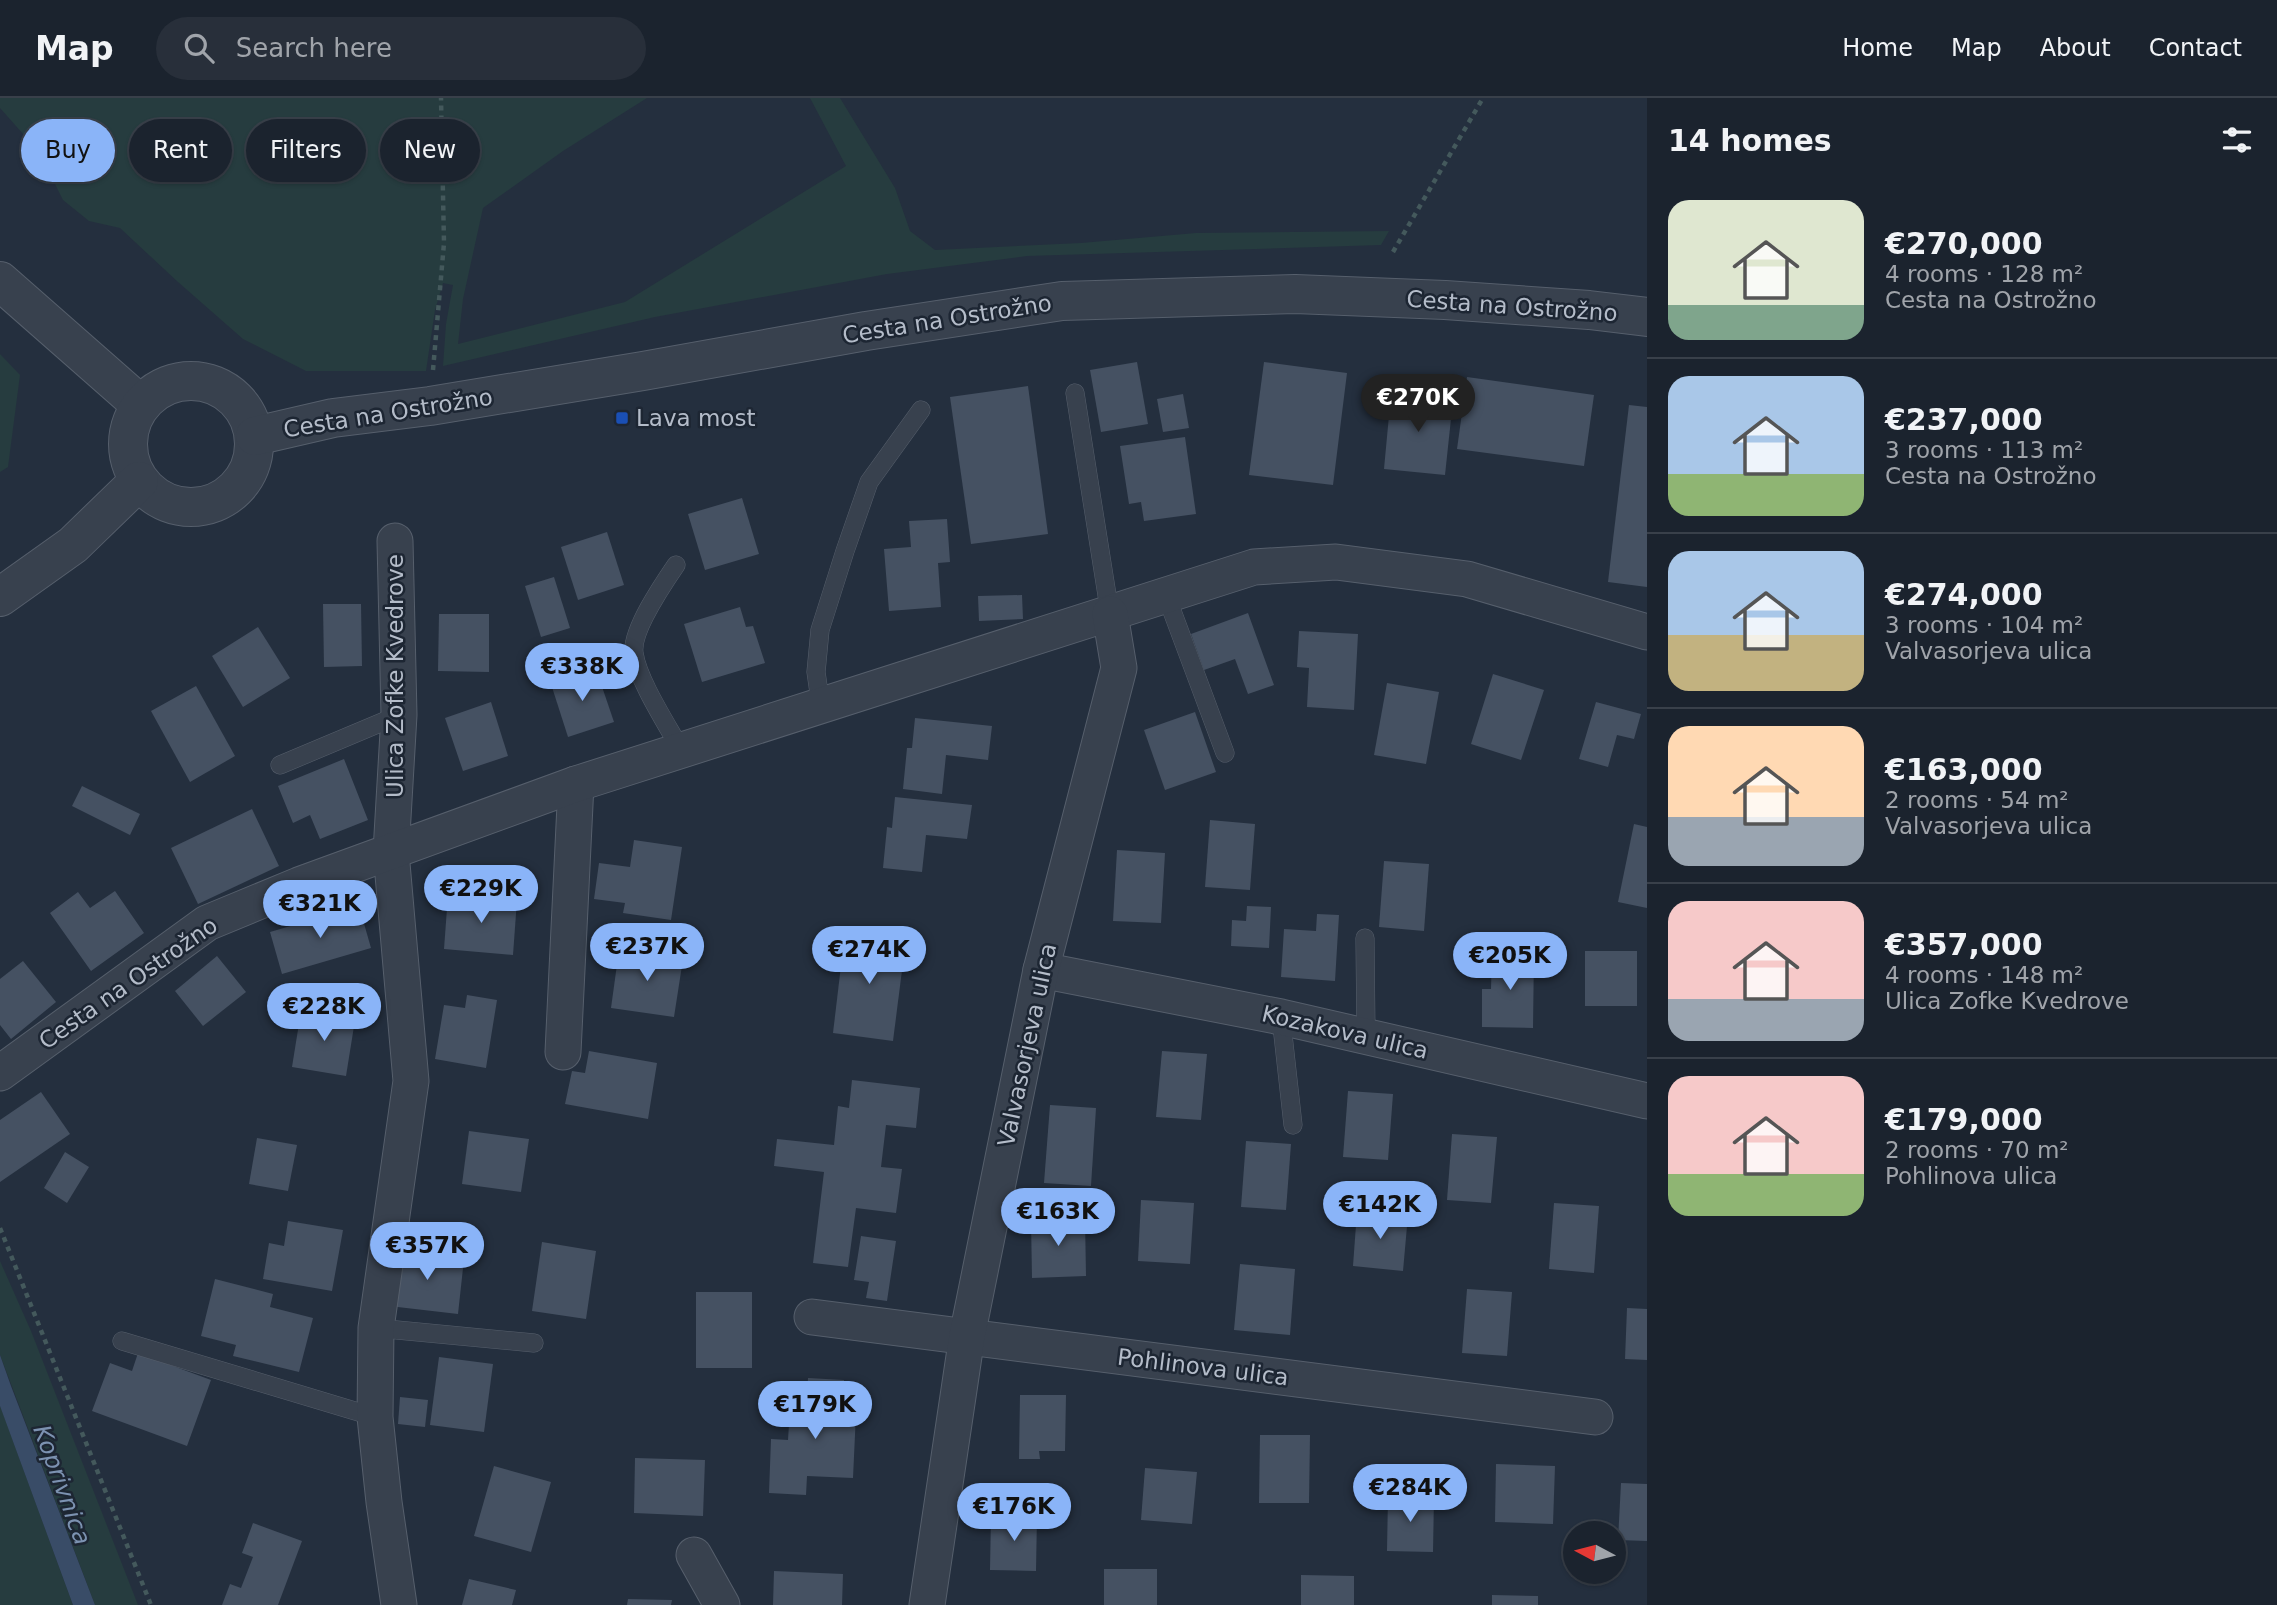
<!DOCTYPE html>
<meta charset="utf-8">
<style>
:root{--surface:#1b232e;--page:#282f3a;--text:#f1f3f6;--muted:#a0a4aa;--line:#39404a;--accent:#8ab4f8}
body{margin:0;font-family:"DejaVu Sans",sans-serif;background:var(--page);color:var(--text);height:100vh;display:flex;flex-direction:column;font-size:26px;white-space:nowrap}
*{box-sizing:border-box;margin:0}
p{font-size:23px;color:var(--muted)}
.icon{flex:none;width:38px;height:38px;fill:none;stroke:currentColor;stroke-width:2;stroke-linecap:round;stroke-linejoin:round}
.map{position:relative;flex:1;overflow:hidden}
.sheet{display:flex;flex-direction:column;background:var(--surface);width:630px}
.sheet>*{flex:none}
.banner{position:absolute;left:21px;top:21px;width:665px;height:63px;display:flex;gap:14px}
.needle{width:46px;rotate:277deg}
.buttons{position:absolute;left:1563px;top:1423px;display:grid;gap:14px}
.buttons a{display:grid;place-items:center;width:63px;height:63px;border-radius:50%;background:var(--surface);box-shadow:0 2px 5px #0004,0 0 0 2px var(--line);font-size:35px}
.price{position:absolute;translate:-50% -60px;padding:0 16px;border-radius:24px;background:var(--accent);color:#111;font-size:23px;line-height:46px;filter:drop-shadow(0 2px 4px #0008)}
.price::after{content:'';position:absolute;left:50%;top:42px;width:21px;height:16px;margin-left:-10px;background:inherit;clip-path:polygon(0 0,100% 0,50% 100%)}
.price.selected{background:#222;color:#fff}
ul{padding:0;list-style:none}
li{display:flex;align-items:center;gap:21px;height:175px;padding:0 21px}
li+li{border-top:2px solid var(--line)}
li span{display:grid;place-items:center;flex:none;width:196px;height:140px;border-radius:21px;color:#555}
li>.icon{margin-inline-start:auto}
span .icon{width:84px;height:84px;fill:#fffc;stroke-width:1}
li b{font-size:30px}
h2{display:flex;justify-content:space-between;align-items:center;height:84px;padding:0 21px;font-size:30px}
.pill{padding:0 24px;border-radius:32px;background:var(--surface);box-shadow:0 2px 5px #0004,0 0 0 2px var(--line);font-size:24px;line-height:63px}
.pill.selected{background:var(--accent);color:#111}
header{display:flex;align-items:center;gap:42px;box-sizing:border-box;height:98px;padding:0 35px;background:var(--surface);border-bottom:2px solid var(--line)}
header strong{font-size:33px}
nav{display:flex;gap:38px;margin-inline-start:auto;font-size:24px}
.search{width:490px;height:63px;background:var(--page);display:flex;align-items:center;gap:18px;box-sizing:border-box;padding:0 24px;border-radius:38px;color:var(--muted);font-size:26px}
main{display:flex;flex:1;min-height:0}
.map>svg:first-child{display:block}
</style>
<header>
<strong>Map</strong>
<div class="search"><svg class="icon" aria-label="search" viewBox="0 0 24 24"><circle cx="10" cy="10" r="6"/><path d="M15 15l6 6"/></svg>Search here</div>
<nav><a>Home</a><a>Map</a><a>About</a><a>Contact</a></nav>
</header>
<main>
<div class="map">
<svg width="1647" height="1507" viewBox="0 0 1647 1507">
<rect width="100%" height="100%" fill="#242f3e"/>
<g fill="#263c3f">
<polygon points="0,0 647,0 563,53 483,110 463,201 458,246 625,204 846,68 810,0 840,0 895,90 910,133 935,152 1081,145 1196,135 1389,133 1381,147 1027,158 887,176 655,219 443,268 446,226 453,187 443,185 435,212 426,273 306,273 243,241 178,184 120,130 89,123 63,102 39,54 0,10"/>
<polygon points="0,256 20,277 8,369 0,374"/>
<polygon points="0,1163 31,1233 138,1507 95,1507 0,1257"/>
<polygon points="0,1307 73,1507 0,1507"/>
</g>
<polygon fill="#394c67" points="0,1257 11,1288 95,1507 73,1507 0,1308"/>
<g fill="#455162">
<polygon points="1137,264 1148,326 1101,334 1090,272"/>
<polygon points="1264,264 1347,275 1333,387 1249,377"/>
<polygon points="1467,279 1594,297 1584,368 1457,351"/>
<polygon points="1028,288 1048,436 971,446 950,299"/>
<polygon points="1183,296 1189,330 1163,334 1157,301"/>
<polygon points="1391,296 1453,302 1445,377 1384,371"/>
<polygon points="1629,307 1647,309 1647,489 1608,484"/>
<polygon points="1185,339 1196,416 1144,423 1141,404 1129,406 1120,348"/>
<polygon points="742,400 759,456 705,472 688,416"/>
<polygon points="947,421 950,464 938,465 941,509 889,513 884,451 911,449 909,423"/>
<polygon points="607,434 624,487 578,502 561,449"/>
<polygon points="554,479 570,530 541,539 525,488"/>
<polygon points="1022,497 1023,521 979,523 978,498"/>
<polygon points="323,506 361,506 362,568 324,569"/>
<polygon points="740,509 746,529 753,528 765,565 702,584 684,526"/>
<polygon points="1248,515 1274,587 1248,596 1235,561 1204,572 1191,536"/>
<polygon points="439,516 489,516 489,574 438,573"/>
<polygon points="258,529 290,580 243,609 212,558"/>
<polygon points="1299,533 1358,536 1354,612 1307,609 1309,570 1297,569"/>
<polygon points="596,571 614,624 568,639 551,586"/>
<polygon points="1493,576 1544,592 1521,662 1471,646"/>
<polygon points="1387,585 1439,594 1426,666 1374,657"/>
<polygon points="196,588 235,658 190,684 151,613"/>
<polygon points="491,604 508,658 463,673 445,620"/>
<polygon points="1596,604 1641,616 1634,641 1617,637 1608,669 1579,661"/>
<polygon points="1195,614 1216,674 1165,692 1144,632"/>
<polygon points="915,620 992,628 988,662 946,657 942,696 903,691 907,650 912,650"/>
<polygon points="344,661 368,722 320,741 310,717 293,725 278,688"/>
<polygon points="82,688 140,716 130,737 72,708"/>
<polygon points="895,699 972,707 967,741 926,737 922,774 883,770 887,729 892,730"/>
<polygon points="252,711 279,768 198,806 171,750"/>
<polygon points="1210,722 1255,726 1250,792 1205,789"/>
<polygon points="1634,726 1647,729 1647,810 1618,804"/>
<polygon points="634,742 682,749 671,822 623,815 625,805 594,801 599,765 630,769"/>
<polygon points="1117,752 1165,755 1161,825 1113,823"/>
<polygon points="1384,763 1429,766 1424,833 1379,829"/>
<polygon points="115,793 144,835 91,873 50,815 78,794 90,810"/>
<polygon points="448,797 517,802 513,857 444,851"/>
<polygon points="359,808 371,850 282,876 270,834"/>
<polygon points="1247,808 1271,809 1269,850 1231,848 1232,822 1246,823"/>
<polygon points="1317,816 1339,817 1335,883 1281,879 1284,831 1316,833"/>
<polygon points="845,834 906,841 893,943 833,935"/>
<polygon points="619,852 683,861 674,919 611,910"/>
<rect x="1585" y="853" width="52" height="55"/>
<polygon points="1492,854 1534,855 1533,930 1482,929 1482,891 1491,891"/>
<polygon points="217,858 246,894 203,928 175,893"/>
<polygon points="23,863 56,904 11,941 0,927 0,881"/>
<polygon points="467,897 497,902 486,970 435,961 444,907 465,910"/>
<polygon points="301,913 355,922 346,978 292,969"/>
<polygon points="589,953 657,965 648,1021 565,1006 572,973 585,975"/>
<polygon points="1162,953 1207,956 1201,1022 1156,1019"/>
<polygon points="852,982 920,990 916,1030 886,1027 881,1069 902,1071 896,1115 856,1110 848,1169 813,1165 824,1074 774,1068 777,1041 834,1047 838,1008 849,1010"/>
<polygon points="1348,993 1393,996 1388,1062 1343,1059"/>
<polygon points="41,994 70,1036 0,1084 0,1022"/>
<polygon points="1050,1007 1096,1010 1091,1088 1044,1085"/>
<polygon points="469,1033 529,1041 521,1094 462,1086"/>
<polygon points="1452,1036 1497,1039 1491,1105 1447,1102"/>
<polygon points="257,1040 297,1047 288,1093 249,1086"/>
<polygon points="1246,1043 1291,1046 1286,1112 1241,1109"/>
<polygon points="65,1054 89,1069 67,1105 44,1090"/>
<polygon points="1141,1102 1194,1105 1190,1166 1138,1163"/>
<polygon points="1554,1105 1599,1108 1594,1175 1549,1171"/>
<polygon points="1357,1113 1408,1117 1403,1173 1353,1168"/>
<polygon points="1085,1120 1086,1178 1032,1180 1031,1122"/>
<polygon points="288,1123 343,1132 332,1193 263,1181 269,1145 284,1148"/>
<polygon points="861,1138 896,1143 887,1203 866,1200 869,1184 854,1182"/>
<polygon points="542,1144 596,1153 586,1221 532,1213"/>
<polygon points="395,1153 464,1161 458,1216 389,1208"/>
<polygon points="1240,1166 1295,1171 1290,1237 1234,1232"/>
<polygon points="215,1181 273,1196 270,1209 313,1220 299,1274 233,1258 236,1247 201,1238"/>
<polygon points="1467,1191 1512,1194 1507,1258 1462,1255"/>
<rect x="696" y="1194" width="56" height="76"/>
<polygon points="1627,1210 1647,1211 1647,1262 1625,1261"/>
<polygon points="138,1255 211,1282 187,1348 92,1313 110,1265 132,1273"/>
<polygon points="439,1259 493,1266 484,1334 430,1327"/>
<polygon points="808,1280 844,1282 842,1315 856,1315 853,1380 807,1378 806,1397 769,1395 771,1341 788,1342 790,1310 806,1311"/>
<polygon points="1020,1297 1066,1297 1065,1353 1039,1353 1040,1361 1019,1361"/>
<polygon points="400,1299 428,1302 425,1329 398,1326"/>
<polygon points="1260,1337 1310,1337 1309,1405 1259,1405"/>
<polygon points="635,1360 705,1362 703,1418 634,1415"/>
<polygon points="1496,1366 1555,1368 1553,1426 1495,1424"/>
<polygon points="494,1368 551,1384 531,1454 474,1438"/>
<polygon points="1145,1370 1197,1374 1192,1426 1141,1422"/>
<polygon points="1621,1385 1647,1386 1647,1443 1618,1442"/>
<polygon points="1388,1398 1434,1399 1433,1454 1387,1453"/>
<polygon points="991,1417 1037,1418 1036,1473 990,1472"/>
<polygon points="253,1425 302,1443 278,1507 222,1507 230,1486 241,1490 253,1459 242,1455"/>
<rect x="1104" y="1471" width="53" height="36"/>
<polygon points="774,1473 843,1476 842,1507 773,1507"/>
<polygon points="1301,1477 1354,1478 1354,1507 1301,1507"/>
<polygon points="469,1481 516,1492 512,1507 462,1507"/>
<polygon points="1492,1497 1538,1498 1538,1507 1492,1507"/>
<polygon points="628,1501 672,1502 671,1507 627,1507"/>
</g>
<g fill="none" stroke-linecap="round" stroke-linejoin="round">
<defs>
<g id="service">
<polyline points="1075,295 1110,516"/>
<path d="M676,467C663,486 631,533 634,555C638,583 668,628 682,654"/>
<polyline points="1166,497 1225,655"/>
<polyline points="821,609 816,574 820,532 845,453 869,384 921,312"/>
<polyline points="280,667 399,617"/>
<polyline points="1365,840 1366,938"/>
<polyline points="1281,919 1293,1027"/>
<polyline points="376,1230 534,1245"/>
<polyline points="122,1243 375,1319"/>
</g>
<g id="minor">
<polyline points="395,443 399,617 391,754 411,983 376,1230 375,1319 384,1404 399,1507"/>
<polyline points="1041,872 1281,919 1647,1003"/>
<polyline points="563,954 576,686"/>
<polyline points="0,975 207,825 299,787 576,686 1254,469 1336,464 1467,481 1647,534"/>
<polyline points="812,1219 1595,1319"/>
<polyline points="694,1457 722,1507"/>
<polyline points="927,1507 967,1238 1041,872 1119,570 1110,516"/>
</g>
<g id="tertiary">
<polyline points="0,183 141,307"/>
<circle cx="191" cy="346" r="63"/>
<polyline points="255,338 333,320 430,308 643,273 866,233 1062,203 1295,196 1445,202 1589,212 1647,219"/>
<polyline points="0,499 73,447 139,383"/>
</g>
</defs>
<use href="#service" stroke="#565f6c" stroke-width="19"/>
<use href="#minor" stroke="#565f6c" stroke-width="37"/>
<use href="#tertiary" stroke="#565f6c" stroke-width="40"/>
<g stroke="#44595c" stroke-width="4.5" stroke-dasharray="5 5" stroke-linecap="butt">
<polyline points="1393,154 1483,0"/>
<polyline points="433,272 444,145 441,0"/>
<polyline points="0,1130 151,1507"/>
</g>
<use href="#service" stroke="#38414e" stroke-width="18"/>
<use href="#minor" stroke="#38414e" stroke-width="35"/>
<use href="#tertiary" stroke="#38414e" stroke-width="38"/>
</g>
<rect fill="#1a4fb4" stroke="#1d2633" stroke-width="2.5" x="615" y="313" width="14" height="14" rx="3.5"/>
<g text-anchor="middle" stroke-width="5" stroke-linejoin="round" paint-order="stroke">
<g font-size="23" fill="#b4bcc9" stroke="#1d2633">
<text transform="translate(1512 208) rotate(4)" y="8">Cesta na Ostrožno</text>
<text transform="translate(947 221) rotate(-9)" y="8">Cesta na Ostrožno</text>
<text transform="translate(388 315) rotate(-9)" y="8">Cesta na Ostrožno</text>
<text transform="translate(395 578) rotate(-90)" y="8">Ulica Zofke Kvedrove</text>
<text transform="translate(128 885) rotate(-35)" y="8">Cesta na Ostrožno</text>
<text transform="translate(1345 934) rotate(13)" y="8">Kozakova ulica</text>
<text transform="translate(1027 947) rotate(-78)" y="8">Valvasorjeva ulica</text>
<text transform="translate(1203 1269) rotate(7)" y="8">Pohlinova ulica</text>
</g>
<g font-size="23" fill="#b4bcc9" stroke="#1d2633" text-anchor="start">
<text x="636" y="328">Lava most</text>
</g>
<g font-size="24" font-style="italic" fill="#7c92b1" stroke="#1d2633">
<text transform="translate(62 1387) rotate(70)" y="8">Koprivnica</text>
</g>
</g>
</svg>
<div class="buttons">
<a><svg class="needle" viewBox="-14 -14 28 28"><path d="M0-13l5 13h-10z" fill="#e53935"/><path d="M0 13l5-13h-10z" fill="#a0a4aa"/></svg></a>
</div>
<b class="price selected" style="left:1418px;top:336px">€270K</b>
<b class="price" style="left:582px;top:605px">€338K</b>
<b class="price" style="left:481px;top:827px">€229K</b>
<b class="price" style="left:320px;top:842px">€321K</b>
<b class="price" style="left:647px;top:885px">€237K</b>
<b class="price" style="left:869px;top:888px">€274K</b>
<b class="price" style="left:1510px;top:894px">€205K</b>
<b class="price" style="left:324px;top:945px">€228K</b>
<b class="price" style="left:1380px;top:1143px">€142K</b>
<b class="price" style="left:1058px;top:1150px">€163K</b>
<b class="price" style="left:427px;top:1184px">€357K</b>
<b class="price" style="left:815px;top:1343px">€179K</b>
<b class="price" style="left:1410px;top:1426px">€284K</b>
<b class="price" style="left:1014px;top:1445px">€176K</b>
<div class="banner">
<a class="pill selected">Buy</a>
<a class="pill">Rent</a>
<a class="pill">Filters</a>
<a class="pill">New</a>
</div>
</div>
<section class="sheet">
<h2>14 homes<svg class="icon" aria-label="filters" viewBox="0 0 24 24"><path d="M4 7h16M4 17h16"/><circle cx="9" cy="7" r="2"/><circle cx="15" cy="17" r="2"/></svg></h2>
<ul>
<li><span style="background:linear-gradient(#dfe7d0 75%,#7fa58c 0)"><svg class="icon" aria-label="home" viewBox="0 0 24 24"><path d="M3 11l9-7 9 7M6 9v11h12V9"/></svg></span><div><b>€270,000</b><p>4 rooms · 128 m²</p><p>Cesta na Ostrožno</p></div></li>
<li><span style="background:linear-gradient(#a9c7e8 70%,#8fb573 0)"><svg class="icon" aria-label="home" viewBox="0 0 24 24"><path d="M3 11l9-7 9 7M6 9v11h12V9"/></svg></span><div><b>€237,000</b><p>3 rooms · 113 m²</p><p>Cesta na Ostrožno</p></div></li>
<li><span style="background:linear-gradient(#a9c7e8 60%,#c2b280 0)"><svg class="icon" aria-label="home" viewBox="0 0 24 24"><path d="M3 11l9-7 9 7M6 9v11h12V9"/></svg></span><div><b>€274,000</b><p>3 rooms · 104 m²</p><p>Valvasorjeva ulica</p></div></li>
<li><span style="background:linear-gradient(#ffd9b3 65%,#9aa5b1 0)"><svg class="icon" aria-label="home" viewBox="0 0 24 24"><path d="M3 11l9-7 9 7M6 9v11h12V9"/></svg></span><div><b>€163,000</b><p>2 rooms · 54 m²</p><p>Valvasorjeva ulica</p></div></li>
<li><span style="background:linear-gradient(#f6c9c9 70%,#9aa5b1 0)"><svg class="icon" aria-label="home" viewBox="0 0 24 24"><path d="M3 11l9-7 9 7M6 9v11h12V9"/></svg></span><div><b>€357,000</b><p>4 rooms · 148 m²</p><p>Ulica Zofke Kvedrove</p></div></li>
<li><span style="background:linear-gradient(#f6c9c9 70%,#8fb573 0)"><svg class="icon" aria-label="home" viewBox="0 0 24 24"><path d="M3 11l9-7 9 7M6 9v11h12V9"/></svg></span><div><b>€179,000</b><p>2 rooms · 70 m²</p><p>Pohlinova ulica</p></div></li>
</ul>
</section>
</main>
